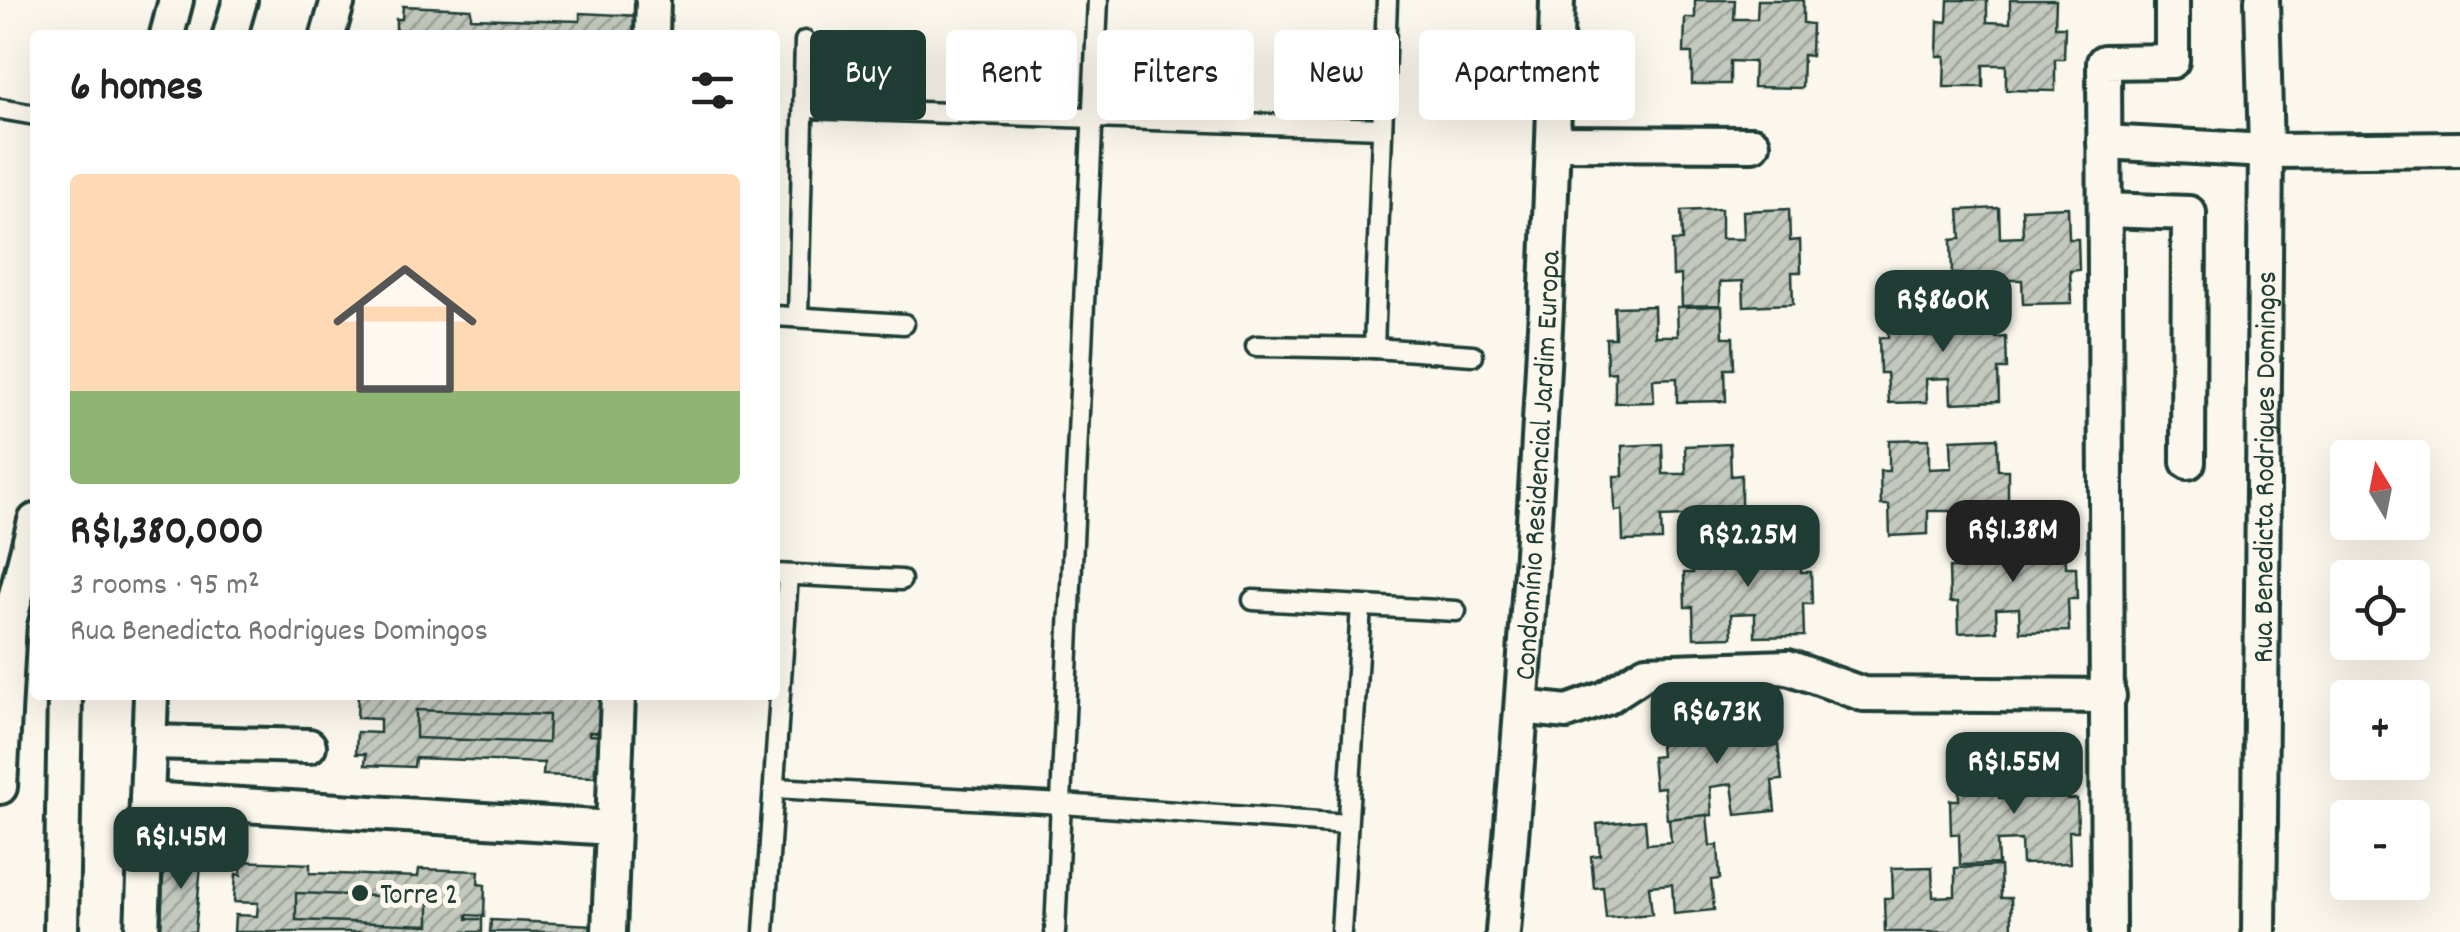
<!DOCTYPE html>
<meta charset="utf-8">
<style>
:root{--surface:#fff;--page:#f6f6f6;--text:#222;--muted:#767676;--accent:#1f3d34}
body{margin:0;font-family:Dekko,sans-serif;background:var(--page);color:var(--text);height:100vh;display:flex;flex-direction:column;font-size:38px;white-space:nowrap}
*{box-sizing:border-box;margin:0}
p{font-size:32px;color:var(--muted)}
.icon{flex:none;width:55px;height:55px;fill:none;stroke:currentColor;stroke-width:2;stroke-linecap:round;stroke-linejoin:round}
.map{position:relative;flex:1;overflow:hidden}
.drawer{position:absolute;left:30px;top:30px;width:750px;height:670px;display:flex;flex-direction:column;background:var(--surface);border-radius:10px;box-shadow:0 10px 40px #0002}
.drawer>*{flex:none}
.banner{position:absolute;left:810px;top:30px;width:950px;height:90px;display:flex;gap:20px}
.needle{width:65px;rotate:350deg}
.fabs{position:absolute;left:2330px;top:440px;display:grid;gap:20px}
.fabs a{display:grid;place-items:center;width:100px;height:100px;border-radius:10px;background:var(--surface);box-shadow:0 10px 40px #0002;font-size:50px}
.price{position:absolute;translate:-50% -85px;padding:0 22px;border-radius:20px;background:var(--accent);color:#fff;font-size:32px;line-height:65px;filter:drop-shadow(0 2px 5px #0008)}
.price::after{content:'';position:absolute;left:50%;top:60px;width:30px;height:22px;margin-left:-15px;background:inherit;clip-path:polygon(0 0,100% 0,50% 100%)}
.price.selected{background:#222;color:#fff}
ul{padding:0;list-style:none}
li{display:grid;align-content:center;gap:20px;height:530px;padding:0 40px}
li span{display:grid;place-items:center;height:310px;border-radius:10px;color:#555}
li>.icon{margin-inline-start:auto}
span .icon{width:180px;height:180px;fill:#fffc;stroke-width:1}
li b{font-size:42px}
h2{display:flex;justify-content:space-between;align-items:center;height:120px;padding:0 40px;font-size:42px}
.tag{padding:0 35px;border-radius:10px;background:var(--surface);box-shadow:0 10px 40px #0002;font-size:35px;line-height:90px}
.tag.selected{background:var(--accent);color:#fff}
.map>svg:first-child{display:block}
</style>
<div class="map">
<svg width="2460" height="932" viewBox="0 0 2460 932">
<defs>
<pattern id="building-hatch" width="6" height="6" patternUnits="userSpaceOnUse" patternTransform="scale(2.5)"><rect width="6" height="6" fill="#c4c9be"/><path d="M-1 1l2-2M0 6l6-6M5 7l2-2" fill="none" stroke="#9fa49b"/></pattern>
</defs>
<rect width="100%" height="100%" fill="#fbf7ec"/>
<filter id="ink" filterUnits="userSpaceOnUse"><feTurbulence type="fractalNoise" baseFrequency=".01" numOctaves="2"/><feDisplacementMap in="SourceGraphic" scale="20" xChannelSelector="R" yChannelSelector="G"/><feConvolveMatrix kernelMatrix="1 2 1 2 8 2 1 2 1" color-interpolation-filters="sRGB"/></filter>
<g filter="url(#ink)">
<g fill="url(#building-hatch)" stroke="#1f3d34" stroke-width="2.5">
<polygon points="1695,0 1735,0 1734,19 1757,19 1758,0 1803,0 1803,23 1812,24 1811,56 1803,55 1802,88 1753,87 1754,62 1730,61 1730,84 1692,84 1692,53 1684,53 1685,18 1695,18"/>
<polygon points="1948,0 1987,0 1987,22 2010,23 2010,0 2056,0 2055,27 2065,27 2064,59 2055,59 2055,91 2006,90 2006,65 1983,65 1983,87 1944,87 1945,56 1937,56 1938,21 1947,22"/>
<polygon points="403,6 471,9 471,18 580,21 580,13 640,16 645,35 396,35 396,19 402,19"/>
<polygon points="2068,207 2069,239 2078,239 2079,270 2070,271 2072,303 2023,304 2022,280 1999,280 1999,303 1961,305 1960,274 1952,274 1951,240 1961,239 1959,210 1999,208 2000,238 2023,237 2022,209"/>
<polygon points="1721,209 1721,239 1744,239 1743,211 1789,209 1790,241 1800,240 1801,272 1792,272 1793,304 1744,306 1743,281 1720,282 1720,305 1682,306 1681,275 1673,276 1672,241 1682,241 1681,211"/>
<polygon points="1654,306 1655,336 1678,336 1677,307 1722,306 1723,337 1733,337 1734,369 1725,369 1726,401 1677,402 1677,378 1653,379 1654,402 1615,403 1615,372 1607,373 1606,338 1615,338 1614,307"/>
<polygon points="1927,306 1928,337 1951,336 1950,308 1995,306 1996,338 2006,337 2007,369 1998,369 1999,401 1951,403 1950,378 1926,379 1927,402 1889,403 1887,373 1880,373 1879,338 1888,338 1887,308"/>
<polygon points="1997,438 1998,470 2008,470 2008,502 2000,502 2000,534 1952,535 1951,511 1928,511 1928,534 1890,536 1889,505 1881,505 1880,471 1889,471 1889,440 1929,439 1929,469 1952,468 1951,440"/>
<polygon points="1662,444 1663,474 1686,474 1685,446 1730,444 1731,476 1741,475 1741,507 1733,507 1734,539 1685,541 1685,516 1661,517 1662,540 1623,541 1622,510 1615,511 1614,476 1623,476 1622,446"/>
<polygon points="1997,536 1998,566 2021,566 2020,537 2065,536 2066,567 2076,567 2077,599 2068,599 2069,631 2020,632 2019,608 1996,609 1997,631 1959,633 1958,602 1950,602 1949,568 1958,568 1957,538"/>
<polygon points="1732,541 1733,571 1756,571 1755,542 1800,541 1801,572 1811,572 1812,604 1803,604 1804,636 1755,637 1755,613 1731,614 1732,637 1694,638 1693,607 1685,607 1684,573 1693,573 1692,543"/>
<polygon points="358,695 601,695 601,701 607,701 606,732 589,732 589,735 604,736 603,767 595,767 595,777 543,775 544,763 415,758 414,767 365,765 366,754 356,754 357,732 380,733 380,719 357,718"/>
<polygon points="416,710 549,715 548,743 416,738"/>
<polygon points="1768,716 1770,746 1778,745 1782,780 1772,781 1775,811 1736,815 1732,784 1710,787 1712,815 1667,819 1664,787 1655,788 1652,757 1661,756 1658,724 1706,720 1708,744 1732,742 1729,719"/>
<polygon points="1998,768 1999,798 2022,798 2021,769 2066,768 2067,799 2077,799 2078,831 2069,831 2070,863 2022,864 2021,840 1997,841 1998,864 1960,865 1959,834 1951,834 1950,800 1959,800 1959,769"/>
<polygon points="1707,815 1710,846 1718,845 1720,879 1711,880 1714,910 1674,914 1672,884 1649,886 1652,914 1606,918 1603,887 1594,888 1591,856 1600,855 1597,824 1645,820 1647,844 1671,842 1669,819"/>
<polygon points="164,853 202,854 195,932 161,932"/>
<polygon points="241,861 310,864 310,873 418,877 419,869 479,871 478,884 485,885 484,916 467,915 467,919 482,919 482,932 234,932 235,915 257,916 258,903 234,902 236,874 241,875"/>
<polygon points="2000,866 2001,898 2011,898 2012,929 2003,929 2003,932 1885,932 1884,898 1893,898 1892,868 1932,867 1933,897 1955,896 1955,868"/>
<polygon points="296,893 429,898 429,925 296,920"/>
<polygon points="491,920 593,925 593,932 490,932"/>
</g>
<g fill="none" stroke-linecap="round" stroke-linejoin="round">
<defs>
<g id="service">
<polyline points="805,108 1382,128"/>
<polyline points="0,109 35,115"/>
<polyline points="775,316 904,324"/>
<polyline points="798,316 805,41"/>
<polyline points="1256,346 1374,348 1473,355"/>
<polyline points="1374,348 1387,0"/>
<polyline points="775,574 901,580"/>
<polyline points="1253,600 1456,611"/>
<polyline points="775,788 1062,804 1347,824"/>
<polyline points="764,932 788,575"/>
<polyline points="1055,932 1098,0"/>
<polyline points="1341,932 1361,606"/>
</g>
<g id="minor">
<polyline points="167,35 176,0"/>
<polyline points="230,35 240,0"/>
<polyline points="328,35 338,0"/>
<polyline points="652,35 653,0"/>
<polyline points="2104,142 2266,151 2460,149"/>
<polyline points="1554,143 1753,144"/>
<polyline points="2105,210 2189,213 2188,462"/>
<polyline points="1522,707 1567,712 1606,698 1646,672 1788,667 1863,694 2109,696"/>
<polyline points="150,742 309,746"/>
<polyline points="0,787 9,622 35,521"/>
<polyline points="147,799 612,828"/>
<polyline points="61,932 65,695"/>
<polyline points="142,932 151,695"/>
<polyline points="609,932 618,695"/>
<path id="s1" d="M1503,932C1530,622 1550,311 1557,0"/>
<polyline points="2108,932 2104,62 2172,61 2172,0"/>
<path id="s2" d="M2259,932L2266,151L2262,0"/>
</g>
</defs>
<use href="#service" stroke="#1f3d34" stroke-width="25"/>
<use href="#minor" stroke="#1f3d34" stroke-width="40"/>
<use href="#service" stroke="#fbf7ec" stroke-width="18"/>
<use href="#minor" stroke="#fbf7ec" stroke-width="32"/>
</g>
</g>
<circle fill="#1f3d34" stroke="#fbf7ec" stroke-width="4" cx="360" cy="893" r="10"/>
<g text-anchor="middle" stroke-width="10" stroke-linejoin="round" paint-order="stroke">
<g font-size="30" fill="#1f3d34" stroke="#fbf7ec">
<text dy="10" stroke="none"><textPath href="#s1" startOffset="468">Condomínio Residencial Jardim Europa</textPath></text>
<text dy="10" stroke="none"><textPath href="#s2" startOffset="465">Rua Benedicta Rodrigues Domingos</textPath></text>
</g>
<g font-size="30" fill="#1f3d34" stroke="#fbf7ec" text-anchor="start">
<text x="380" y="903">Torre 2</text>
</g>
</g>
</svg>
<div class="fabs">
<a><svg class="needle" viewBox="-14 -14 28 28"><path d="M0-13l5 13h-10z" fill="#e53935"/><path d="M0 13l5-13h-10z" fill="#767676"/></svg></a>
<a><svg class="icon" aria-label="locate" viewBox="0 0 24 24"><circle cx="12" cy="12" r="6"/><path d="M12 2v4M12 18v4M2 12h4M18 12h4"/></svg></a>
<a>+</a>
<a>−</a>
</div>
<b class="price" style="left:1943px;top:355px">R$860K</b>
<b class="price selected" style="left:2013px;top:585px">R$1.38M</b>
<b class="price" style="left:1748px;top:590px">R$2.25M</b>
<b class="price" style="left:1717px;top:767px">R$673K</b>
<b class="price" style="left:2014px;top:817px">R$1.55M</b>
<b class="price" style="left:181px;top:892px">R$1.45M</b>
<div class="banner">
<a class="tag selected">Buy</a>
<a class="tag">Rent</a>
<a class="tag">Filters</a>
<a class="tag">New</a>
<a class="tag">Apartment</a>
</div>
<section class="drawer">
<h2>6 homes<svg class="icon" aria-label="filters" viewBox="0 0 24 24"><path d="M4 7h16M4 17h16"/><circle cx="9" cy="7" r="2"/><circle cx="15" cy="17" r="2"/></svg></h2>
<ul>
<li><span style="background:linear-gradient(#ffd9b3 70%,#8fb573 0)"><svg class="icon" aria-label="home" viewBox="0 0 24 24"><path d="M3 11l9-7 9 7M6 9v11h12V9"/></svg></span><div><b>R$1,380,000</b><p>3 rooms · 95 m²</p><p>Rua Benedicta Rodrigues Domingos</p></div></li>
</ul>
</section>
</div>
